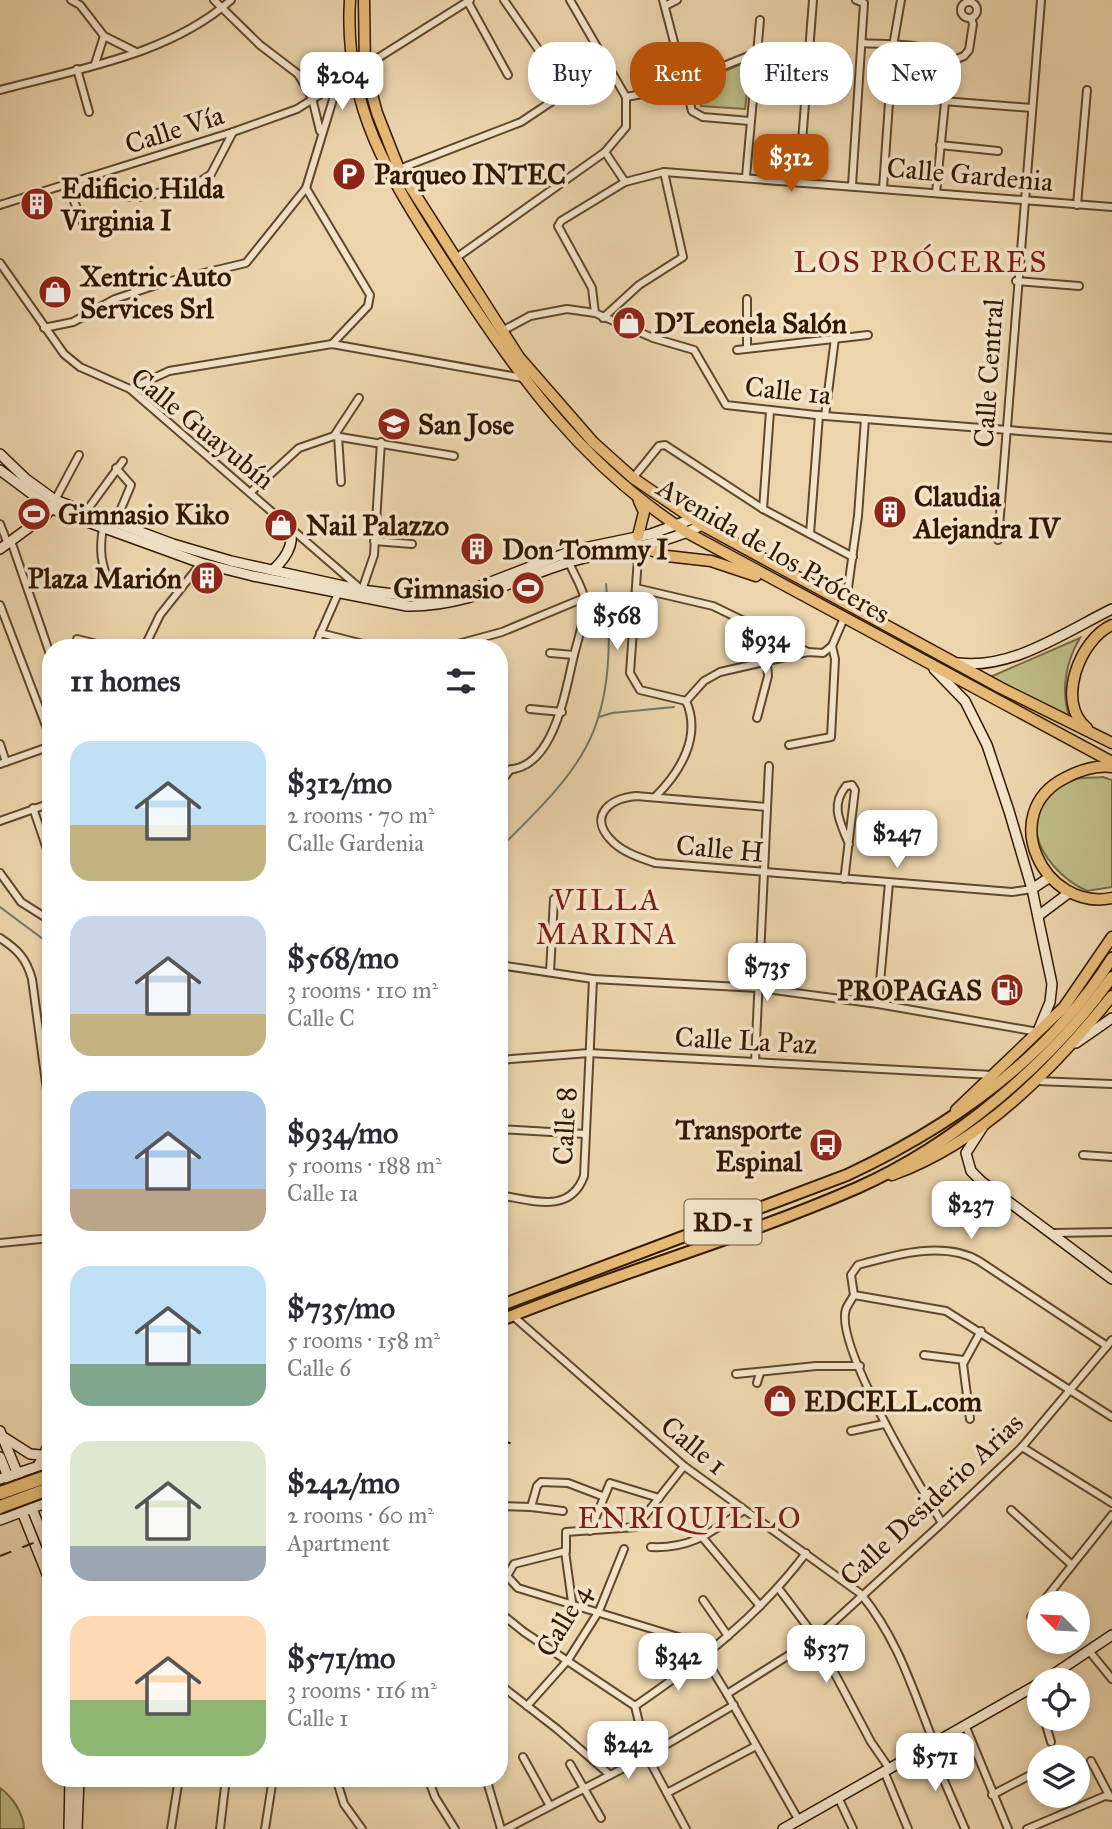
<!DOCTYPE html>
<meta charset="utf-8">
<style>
:root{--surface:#fff;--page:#f2f2f3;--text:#2b2b33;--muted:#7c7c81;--accent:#b45309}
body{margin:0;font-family:"IM FELL Great Primer",serif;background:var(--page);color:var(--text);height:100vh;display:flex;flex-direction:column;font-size:26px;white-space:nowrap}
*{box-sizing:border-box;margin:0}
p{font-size:23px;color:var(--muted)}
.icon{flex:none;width:38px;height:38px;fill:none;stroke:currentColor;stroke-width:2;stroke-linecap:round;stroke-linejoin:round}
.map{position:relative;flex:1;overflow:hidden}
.details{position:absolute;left:42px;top:639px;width:466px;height:1148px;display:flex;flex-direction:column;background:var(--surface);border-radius:28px;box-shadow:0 4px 10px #0003}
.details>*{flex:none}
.top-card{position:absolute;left:528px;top:42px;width:478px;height:63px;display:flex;gap:14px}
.needle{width:46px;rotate:294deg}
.fabs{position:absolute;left:1027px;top:1591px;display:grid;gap:14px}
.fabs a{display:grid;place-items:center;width:63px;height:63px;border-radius:50%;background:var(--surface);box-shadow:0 4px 10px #0003;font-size:35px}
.price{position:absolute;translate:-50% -60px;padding:0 16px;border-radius:14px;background:#fff;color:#222;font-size:23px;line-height:46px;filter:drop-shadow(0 2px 4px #0008)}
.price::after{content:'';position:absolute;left:50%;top:42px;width:21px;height:16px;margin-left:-10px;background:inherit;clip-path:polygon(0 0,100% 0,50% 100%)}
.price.current{background:var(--accent);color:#fff}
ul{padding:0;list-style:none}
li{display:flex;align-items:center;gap:21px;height:175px;padding:0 28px}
li span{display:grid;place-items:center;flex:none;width:196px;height:140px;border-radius:21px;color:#555}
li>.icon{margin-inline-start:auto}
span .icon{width:84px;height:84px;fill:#fffc;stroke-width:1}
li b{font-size:30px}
h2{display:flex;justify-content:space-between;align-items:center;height:84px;padding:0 28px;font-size:30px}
.pill{padding:0 24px;border-radius:28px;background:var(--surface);box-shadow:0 4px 10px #0003;font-size:24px;line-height:63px}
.pill.current{background:var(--accent);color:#fff}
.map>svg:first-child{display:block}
</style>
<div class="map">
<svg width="1112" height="1829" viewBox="0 0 1112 1829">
<rect width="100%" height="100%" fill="#ecd5ad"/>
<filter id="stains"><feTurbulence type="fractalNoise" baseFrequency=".00286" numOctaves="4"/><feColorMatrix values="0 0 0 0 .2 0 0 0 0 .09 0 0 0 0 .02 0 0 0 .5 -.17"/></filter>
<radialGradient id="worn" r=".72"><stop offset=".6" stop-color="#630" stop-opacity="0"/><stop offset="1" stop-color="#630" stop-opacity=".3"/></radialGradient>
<g fill="#bebc86" stroke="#786a43" stroke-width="2">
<polygon points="751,60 745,109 701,106 694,84"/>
<path d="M1080,638C1066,661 1060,692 1070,718L990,677Z"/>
<path d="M1103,777L1112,780V887L1087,891C1036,868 1007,798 1076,779C1084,777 1094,778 1103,777Z"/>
<path d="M0,1788C12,1796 24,1814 24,1829H0Z"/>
</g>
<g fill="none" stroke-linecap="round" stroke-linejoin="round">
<g stroke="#707967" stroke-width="2">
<polyline points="599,717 612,713 674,707"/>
<path d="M499,849C529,819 566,785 586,747C612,699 611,637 606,584"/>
<polyline points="0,907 51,945"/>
</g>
<defs>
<g id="minor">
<polyline points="71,0 80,5 104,36 136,52"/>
<polyline points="214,0 260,45 298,74 338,83"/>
<polyline points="504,0 538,49"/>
<polyline points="663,0 692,111 703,117 750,121"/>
<circle cx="969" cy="10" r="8"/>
<polyline points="468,2 508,75"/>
<polyline points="665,6 677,0"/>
<path d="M862,43C887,45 933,41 949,62L964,56L969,50L973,24L971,18"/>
<polyline points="95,64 104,36"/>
<polyline points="77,69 89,112"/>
<polyline points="298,74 312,98 320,131"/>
<path d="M0,90C78,69 169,55 231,0"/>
<polyline points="626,97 664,90 756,53"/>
<polyline points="943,101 1032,108"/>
<polyline points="940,145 998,151"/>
<polyline points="605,152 625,182"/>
<polyline points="399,169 521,122 608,64"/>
<polyline points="746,177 760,20"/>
<polyline points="88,179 126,197 139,197 195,185 211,174 233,132"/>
<polyline points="799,181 813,0"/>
<polyline points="67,185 85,227"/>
<polyline points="852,185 864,3 856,0"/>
<polyline points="306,188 370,295 368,306 332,344"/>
<polyline points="883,188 893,46 901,0"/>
<polyline points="936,193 949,62"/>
<polyline points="0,205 233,132 297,109 470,0"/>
<polyline points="1077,205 1087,90"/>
<polyline points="456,258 605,152 626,127 626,97 570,0"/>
<polyline points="0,263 64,354 80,367 130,389 362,590 374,555 381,442"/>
<polyline points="1016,281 1079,286"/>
<polyline points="595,313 592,288 558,226 561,221 625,182 664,172 1112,207"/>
<polyline points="603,318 639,285 683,257 664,172"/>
<polyline points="44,328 73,322 115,299 162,283 246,263 306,188 338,83"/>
<polyline points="502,331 530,316 567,309 595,313 653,338 694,350 726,405 825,416 1112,438"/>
<polyline points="747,348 747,299"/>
<polyline points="737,350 868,335"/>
<polyline points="130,389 169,371 332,344 523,378"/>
<polyline points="825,416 835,338"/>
<polyline points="334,436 359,398"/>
<polyline points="338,436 341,482"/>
<polyline points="116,468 131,485 118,516 125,525"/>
<polyline points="633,478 659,446 665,445 763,509 853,557"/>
<polyline points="251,492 299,448 334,436 454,456"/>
<polyline points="55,500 79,455"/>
<polyline points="763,509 770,411"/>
<polyline points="85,513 123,461"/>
<polyline points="0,524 8,544"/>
<path d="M103,528C99,551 101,565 111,586"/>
<polyline points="810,534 819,415"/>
<polyline points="998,540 1041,0"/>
<polyline points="11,541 51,657"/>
<polyline points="374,541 412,544"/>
<polyline points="639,543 630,673 640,690 686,701"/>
<polyline points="636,588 713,606 808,652"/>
<polyline points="846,602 858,516 865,419"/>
<polyline points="0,605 51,739"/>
<polyline points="320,633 379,648"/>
<polyline points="77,639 113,648"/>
<polyline points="144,648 160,615 202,562"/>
<polyline points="314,648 340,589"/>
<polyline points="443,648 502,632 584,598"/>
<polyline points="550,653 574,655"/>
<polyline points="686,701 704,681 720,672 808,652 823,653 832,646"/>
<polyline points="530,709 562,712"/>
<polyline points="757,718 768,676 767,662"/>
<polyline points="0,744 6,762"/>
<polyline points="789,745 831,737 835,659 832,646 844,618"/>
<polyline points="0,764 51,746"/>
<path d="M499,769C553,778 565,692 574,655C578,639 587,613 584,597C582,586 573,573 569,562"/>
<polyline points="499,784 510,770"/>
<path d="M656,796C680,772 702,736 686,701"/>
<path d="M767,807L636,796C607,799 587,818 614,843C625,853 641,858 655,863L1012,892L1032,889"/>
<polyline points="33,808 51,861"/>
<polyline points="0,821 51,803"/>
<polyline points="0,873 21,902 51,921"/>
<path d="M844,879L845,873L855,790L852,785L846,786C830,806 840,822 849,844"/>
<path d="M0,938C18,950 26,958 32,979L51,1120"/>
<polyline points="499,965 593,979 758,988 878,1004 1038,1032"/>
<polyline points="550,972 554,899"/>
<polyline points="878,1004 889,883"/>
<polyline points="499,1060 589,1053 992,1075"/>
<polyline points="755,1062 769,766"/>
<polyline points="1036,1081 1112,1084"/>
<polyline points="499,1129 585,1134"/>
<polyline points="1083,1155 1112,1157"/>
<path d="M499,1195C531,1200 570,1215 584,1176L593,979"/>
<polyline points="1052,1233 1112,1232"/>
<polyline points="0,1243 51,1238"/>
<path d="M854,1295L851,1275L858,1265C894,1255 945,1240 979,1261L1107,1346"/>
<polyline points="854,1295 946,1311 1112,1417"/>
<path d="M854,1295C852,1299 848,1304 846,1309C834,1345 921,1488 942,1523"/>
<path d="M513,1316L684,1466L861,1594C899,1641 912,1688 934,1743"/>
<polyline points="924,1355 964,1360"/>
<polyline points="736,1374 816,1366 860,1366"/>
<polyline points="757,1383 760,1373"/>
<polyline points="970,1419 963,1364 981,1331"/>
<polyline points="851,1431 884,1424"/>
<polyline points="1022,1447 1112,1503"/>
<polyline points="684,1466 636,1527 566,1532 566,1551 514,1564 507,1576 518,1588 688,1640 705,1658 727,1694 798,1819"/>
<polyline points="36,1467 51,1438"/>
<polyline points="500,1506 531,1507 537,1486 541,1482 568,1483 602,1496"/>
<polyline points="531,1507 563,1511"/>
<polyline points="1011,1510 1072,1565"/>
<polyline points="590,1531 610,1483 659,1498"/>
<polyline points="703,1538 760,1606"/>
<path d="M651,1547C692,1549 711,1532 744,1510"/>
<polyline points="565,1551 572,1602"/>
<polyline points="779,1589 816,1638 871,1742 889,1768"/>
<polyline points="703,1600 728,1636"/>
<polyline points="1042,1603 1112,1515"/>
<polyline points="499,1612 524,1632 635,1706 647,1756 686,1829"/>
<polyline points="1031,1617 1040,1606"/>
<polyline points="1090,1652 1112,1679"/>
<polyline points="499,1684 557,1729 610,1775"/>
<polyline points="1036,1686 1040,1700"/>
<polyline points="727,1694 816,1638 942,1523 1022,1447 1112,1340"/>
<polyline points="527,1706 568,1660 599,1611 624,1549"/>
<path d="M635,1706C699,1662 759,1616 806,1553"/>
<polyline points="1044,1718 1051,1742"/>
<polyline points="965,1725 1008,1829"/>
<polyline points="929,1746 965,1829"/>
<polyline points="523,1757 550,1806"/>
<polyline points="1091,1761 1109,1795"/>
<polyline points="570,1764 601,1818"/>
<polyline points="884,1771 908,1829"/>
<polyline points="336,1778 344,1804 362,1829"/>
<polyline points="428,1778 435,1797 455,1829"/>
<polyline points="486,1778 501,1829"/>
<polyline points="667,1793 756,1746"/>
<polyline points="992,1795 1040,1770"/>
<polyline points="838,1797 853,1829"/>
<polyline points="171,1829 179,1778"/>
<polyline points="220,1829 226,1778"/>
<polyline points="265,1829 273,1778"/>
<polyline points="506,1829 647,1756 734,1705"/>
<polyline points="1027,1829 1105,1796 1112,1797"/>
</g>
<g id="secondary">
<polyline points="0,454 26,479 55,500 173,544 231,561 362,590 409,596 452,594 475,588 574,550 651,534 692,519"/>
<path d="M0,470L52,509L201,563L253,576L407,606C469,607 516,578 573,561C616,548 661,547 702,525"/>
<polyline points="0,549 46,515 53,506"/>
<path d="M273,570C286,558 297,542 288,524"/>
<path d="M958,663C1012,670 1065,632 1112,609"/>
<polyline points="934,669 965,701 987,745 1009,811 1032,889 1052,984 1050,1002 1038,1031"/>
<polyline points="1032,889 1050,877"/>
<polyline points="1038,916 1070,892"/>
<polyline points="1076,1043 1112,1018"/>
<polyline points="984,1125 966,1153 971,1171 981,1181 1112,1279"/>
<polyline points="0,1431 51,1555"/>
<polyline points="5,1438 30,1454 51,1456"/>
<polyline points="0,1457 51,1584"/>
<polyline points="0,1479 51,1462"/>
<polyline points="0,1520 51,1501"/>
<polyline points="1045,1680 1112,1635"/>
<polyline points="69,1829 70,1778"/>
<polyline points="77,1829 79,1778"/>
<polyline points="783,1829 1040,1683"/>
</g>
<g id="primary">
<path d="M350,0C343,113 396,187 454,277C522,380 582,465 688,533L1112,762"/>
<polyline points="364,0 365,69 377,113 399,169 519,357 593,442 633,478 702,525 1001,688 1112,743"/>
<polyline points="638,536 644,512 639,501"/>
<polyline points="642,547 667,556 711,561 756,576"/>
<path d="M1087,728C1055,703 1080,639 1112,625"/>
<path d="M1112,767C1095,765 1080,770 1065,778C996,813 1044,912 1112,898"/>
<polyline points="956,1110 1064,1007 1112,937"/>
<path d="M892,1175C983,1142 1053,1069 1112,996"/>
</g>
<g id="trunk">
<path d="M499,1306L847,1175C952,1126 1049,1058 1112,958"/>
<path d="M499,1321C616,1273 740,1239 857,1188C954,1145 1051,1063 1112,977"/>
</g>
</defs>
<use href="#minor" stroke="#61472b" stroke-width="10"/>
<use href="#secondary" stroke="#331800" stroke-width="12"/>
<use href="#primary" stroke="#331800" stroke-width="13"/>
<use href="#trunk" stroke="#331800" stroke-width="14"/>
<use href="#minor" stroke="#f3e4ca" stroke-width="6"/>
<use href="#secondary" stroke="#f3e4ca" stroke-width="9"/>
<use href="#primary" stroke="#e6ba76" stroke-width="10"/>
<use href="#trunk" stroke="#e6ba76" stroke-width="10"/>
<g stroke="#331800" stroke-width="2" stroke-dasharray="12 12" stroke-linecap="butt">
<polyline points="499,1440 513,1444"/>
<polyline points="0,1556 51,1536"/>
</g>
<defs>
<g id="motorway-bridge">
<polyline points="0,1493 51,1475"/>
<polyline points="0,1507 51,1488"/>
</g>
</defs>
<use href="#motorway-bridge" stroke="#331800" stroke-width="16" stroke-linecap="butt"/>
<use href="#motorway-bridge" stroke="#e6ba76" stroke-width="12"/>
</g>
<defs>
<symbol id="parking-disc" viewBox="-11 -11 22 22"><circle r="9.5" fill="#8f2418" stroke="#f3e4ca"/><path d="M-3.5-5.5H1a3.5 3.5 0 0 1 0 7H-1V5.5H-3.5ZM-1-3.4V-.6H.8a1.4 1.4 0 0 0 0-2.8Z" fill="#fff"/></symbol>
<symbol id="building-disc" viewBox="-11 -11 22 22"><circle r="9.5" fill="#8f2418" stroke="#f3e4ca"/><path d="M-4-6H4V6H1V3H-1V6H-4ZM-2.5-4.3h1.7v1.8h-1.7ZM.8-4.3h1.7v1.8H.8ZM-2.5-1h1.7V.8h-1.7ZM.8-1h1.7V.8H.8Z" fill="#fff"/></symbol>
<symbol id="shop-disc" viewBox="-11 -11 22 22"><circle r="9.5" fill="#8f2418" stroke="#f3e4ca"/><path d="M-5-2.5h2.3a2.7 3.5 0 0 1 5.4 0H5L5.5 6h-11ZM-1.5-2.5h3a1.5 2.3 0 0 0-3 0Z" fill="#fff"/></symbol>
<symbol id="school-disc" viewBox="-11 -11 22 22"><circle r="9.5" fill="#8f2418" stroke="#f3e4ca"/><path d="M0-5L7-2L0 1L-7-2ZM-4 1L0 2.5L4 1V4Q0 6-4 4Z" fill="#fff"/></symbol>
<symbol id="stadium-disc" viewBox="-11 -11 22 22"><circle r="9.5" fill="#8f2418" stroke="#f3e4ca"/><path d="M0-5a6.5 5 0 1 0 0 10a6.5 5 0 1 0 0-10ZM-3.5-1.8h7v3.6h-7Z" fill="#fff"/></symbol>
<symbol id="fuel-disc" viewBox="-11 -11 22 22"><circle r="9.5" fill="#8f2418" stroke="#f3e4ca"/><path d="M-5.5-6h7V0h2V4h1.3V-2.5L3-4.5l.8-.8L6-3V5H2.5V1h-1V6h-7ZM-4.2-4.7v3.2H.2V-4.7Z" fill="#fff"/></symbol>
<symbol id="bus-disc" viewBox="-11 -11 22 22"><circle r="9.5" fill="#8f2418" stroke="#f3e4ca"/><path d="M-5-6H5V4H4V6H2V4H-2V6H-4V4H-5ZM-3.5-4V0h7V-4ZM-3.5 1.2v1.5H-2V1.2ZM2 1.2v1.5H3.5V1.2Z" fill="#fff"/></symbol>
</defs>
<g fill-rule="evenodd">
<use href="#parking-disc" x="330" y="155" width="38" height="38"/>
<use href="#building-disc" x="18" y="185" width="38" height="38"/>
<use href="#shop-disc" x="36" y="273" width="38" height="38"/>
<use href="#shop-disc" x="610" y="304" width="38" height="38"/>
<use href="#school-disc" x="375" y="405" width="38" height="38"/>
<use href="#building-disc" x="871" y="493" width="38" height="38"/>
<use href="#stadium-disc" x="15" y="495" width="38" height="38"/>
<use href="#shop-disc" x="262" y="506" width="38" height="38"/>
<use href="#building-disc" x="458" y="530" width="38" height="38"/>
<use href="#building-disc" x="188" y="559" width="38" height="38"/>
<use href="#stadium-disc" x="509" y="569" width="38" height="38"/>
<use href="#fuel-disc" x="988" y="971" width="38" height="38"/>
<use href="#bus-disc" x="807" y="1126" width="38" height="38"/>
<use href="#shop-disc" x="761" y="1382" width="38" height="38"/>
</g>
<g text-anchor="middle" stroke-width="7" stroke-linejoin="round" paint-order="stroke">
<rect fill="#f3e4ca" stroke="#6d553d" stroke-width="2" x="684.5" y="1199.5" width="77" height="45" rx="5"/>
<g font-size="26" font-weight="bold" fill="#331800">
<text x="723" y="1231">RD-1</text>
</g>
<g font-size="28" fill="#331800" stroke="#f3e4ca">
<text transform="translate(174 129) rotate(-18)" y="10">Calle Vía</text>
<text transform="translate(970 174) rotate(5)" y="10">Calle Gardenia</text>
<text transform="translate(988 373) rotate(-86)" y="10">Calle Central</text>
<text transform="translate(788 390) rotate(6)" y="10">Calle 1a</text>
<text transform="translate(203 428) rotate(39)" y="10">Calle Guayubín</text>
<text transform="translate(774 550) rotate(30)" y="10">Avenida de los Próceres</text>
<text transform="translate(720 848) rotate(5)" y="10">Calle H</text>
<text transform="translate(746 1040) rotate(3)" y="10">Calle La Paz</text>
<text transform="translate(564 1126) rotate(-87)" y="10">Calle 8</text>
<text transform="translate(694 1445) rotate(39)" y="10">Calle 1</text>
<text transform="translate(931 1499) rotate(-43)" y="10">Calle Desiderio Arias</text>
<text transform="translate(563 1620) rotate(-59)" y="10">Calle 4</text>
</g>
<g font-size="28" font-weight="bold" fill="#331800" stroke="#f3e4ca" text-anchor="start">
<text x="374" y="184">Parqueo INTEC</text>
<text x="61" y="198">Edificio Hilda<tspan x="61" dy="32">Virginia I</tspan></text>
<text x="80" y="286">Xentric Auto<tspan x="80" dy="32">Services Srl</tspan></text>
<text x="654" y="333">D'Leonela Salón</text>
<text x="418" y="434">San Jose</text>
<text x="914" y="506">Claudia<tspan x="914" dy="32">Alejandra IV</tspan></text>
<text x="58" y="524">Gimnasio Kiko</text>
<text x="306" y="535">Nail Palazzo</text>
<text x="502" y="559">Don Tommy I</text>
<text x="182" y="588" text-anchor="end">Plaza Marión</text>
<text x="504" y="598" text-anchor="end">Gimnasio</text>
<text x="982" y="1000" text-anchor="end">PROPAGAS</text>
<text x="802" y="1139" text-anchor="end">Transporte<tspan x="802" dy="32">Espinal</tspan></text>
<text x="804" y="1411">EDCELL.com</text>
</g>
<g font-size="30" letter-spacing="2" fill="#7a1f14" stroke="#f3e4ca">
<text x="921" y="272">LOS PRÓCERES</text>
<text x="607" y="910">VILLA<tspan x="607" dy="34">MARINA</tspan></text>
<text x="690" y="1528">ENRIQUILLO</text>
</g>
</g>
<rect width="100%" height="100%" filter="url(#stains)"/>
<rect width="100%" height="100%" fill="url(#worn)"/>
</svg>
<div class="fabs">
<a><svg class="needle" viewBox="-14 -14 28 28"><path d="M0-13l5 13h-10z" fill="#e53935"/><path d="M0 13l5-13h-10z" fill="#7c7c81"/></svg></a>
<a><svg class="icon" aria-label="locate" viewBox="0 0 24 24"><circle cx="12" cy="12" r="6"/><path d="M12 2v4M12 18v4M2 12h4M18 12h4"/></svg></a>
<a><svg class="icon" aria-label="layers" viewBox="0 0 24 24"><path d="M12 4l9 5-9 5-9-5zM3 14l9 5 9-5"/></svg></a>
</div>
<b class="price" style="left:342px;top:112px">$204</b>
<b class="price current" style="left:791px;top:194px">$312</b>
<b class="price" style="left:617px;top:652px">$568</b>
<b class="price" style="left:765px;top:676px">$934</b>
<b class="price" style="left:897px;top:870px">$247</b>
<b class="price" style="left:767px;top:1003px">$735</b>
<b class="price" style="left:971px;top:1241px">$237</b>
<b class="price" style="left:826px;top:1685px">$537</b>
<b class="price" style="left:678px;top:1693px">$342</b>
<b class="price" style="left:628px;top:1781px">$242</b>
<b class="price" style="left:935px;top:1793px">$571</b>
<div class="top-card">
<a class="pill">Buy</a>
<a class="pill current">Rent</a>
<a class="pill">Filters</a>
<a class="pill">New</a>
</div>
<section class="details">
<h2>11 homes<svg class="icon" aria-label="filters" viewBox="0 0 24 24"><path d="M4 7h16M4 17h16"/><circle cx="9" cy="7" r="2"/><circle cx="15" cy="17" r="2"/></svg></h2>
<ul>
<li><span style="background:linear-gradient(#bfe0f5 60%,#c2b280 0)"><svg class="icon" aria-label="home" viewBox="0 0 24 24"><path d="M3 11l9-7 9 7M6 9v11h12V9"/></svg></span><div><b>$312/mo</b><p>2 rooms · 70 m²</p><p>Calle Gardenia</p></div></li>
<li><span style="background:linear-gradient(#c9d6e8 70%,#c2b280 0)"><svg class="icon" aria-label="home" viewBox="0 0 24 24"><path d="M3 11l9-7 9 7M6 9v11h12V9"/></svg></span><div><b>$568/mo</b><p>3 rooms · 110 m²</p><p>Calle C</p></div></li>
<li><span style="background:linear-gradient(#a9c7e8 70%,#b9a48a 0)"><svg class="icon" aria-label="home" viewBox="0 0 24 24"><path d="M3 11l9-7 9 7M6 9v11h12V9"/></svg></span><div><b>$934/mo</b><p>5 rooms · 188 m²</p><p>Calle 1a</p></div></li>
<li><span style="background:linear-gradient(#bfe0f5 70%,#7fa58c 0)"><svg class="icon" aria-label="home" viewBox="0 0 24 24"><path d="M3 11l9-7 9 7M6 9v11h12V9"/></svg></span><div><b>$735/mo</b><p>5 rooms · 158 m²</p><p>Calle 6</p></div></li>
<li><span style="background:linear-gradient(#dfe7d0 75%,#9aa5b1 0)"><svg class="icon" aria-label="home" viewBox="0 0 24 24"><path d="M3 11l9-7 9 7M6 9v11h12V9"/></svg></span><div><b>$242/mo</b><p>2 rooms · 60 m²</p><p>Apartment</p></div></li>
<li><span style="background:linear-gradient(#ffd9b3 60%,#8fb573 0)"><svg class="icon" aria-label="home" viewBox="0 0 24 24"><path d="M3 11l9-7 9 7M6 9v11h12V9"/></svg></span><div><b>$571/mo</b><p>3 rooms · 116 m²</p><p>Calle 1</p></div></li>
</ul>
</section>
</div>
